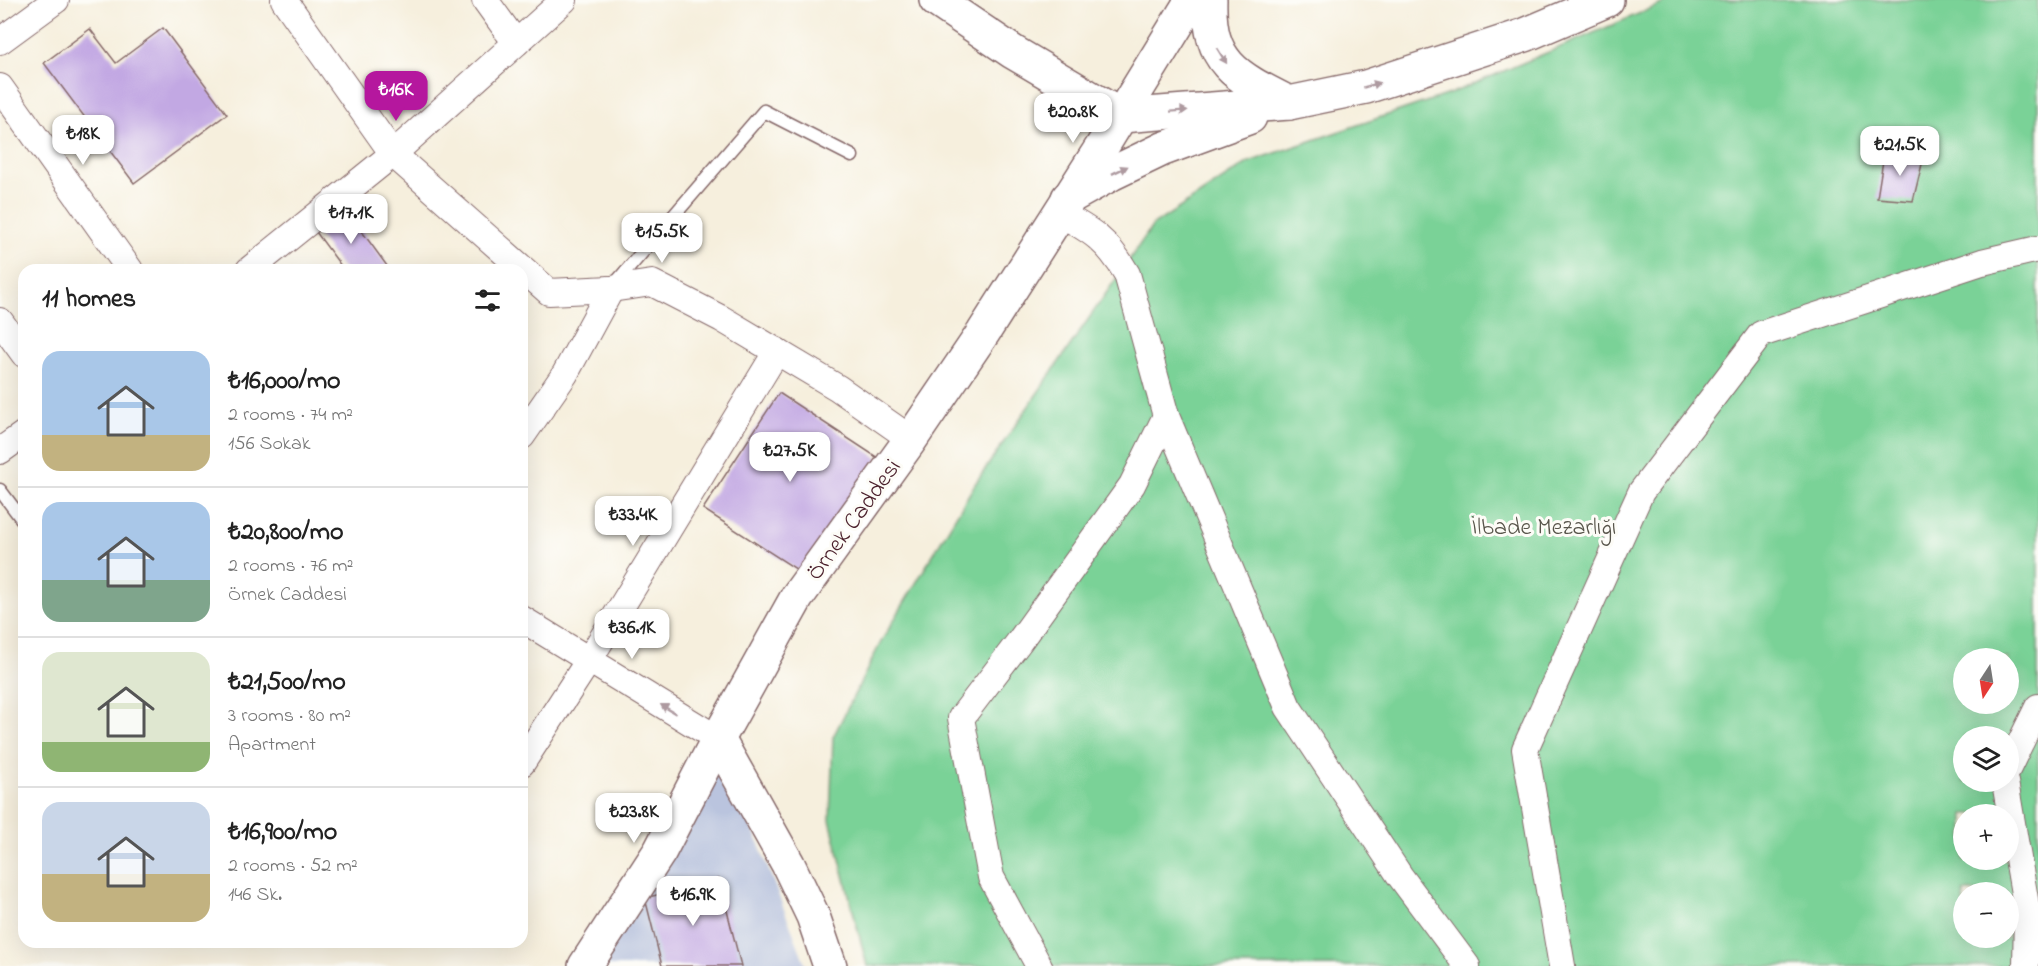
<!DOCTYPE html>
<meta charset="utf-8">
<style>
:root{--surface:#fff;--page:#f2f2f2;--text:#222;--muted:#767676;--line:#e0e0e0;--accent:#b5179e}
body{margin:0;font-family:"Indie Flower",sans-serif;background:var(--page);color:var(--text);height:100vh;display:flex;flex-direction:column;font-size:22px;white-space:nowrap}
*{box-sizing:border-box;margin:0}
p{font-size:20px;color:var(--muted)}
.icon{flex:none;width:33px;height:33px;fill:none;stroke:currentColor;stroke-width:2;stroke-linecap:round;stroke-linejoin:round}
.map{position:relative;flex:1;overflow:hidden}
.side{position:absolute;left:18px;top:264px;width:510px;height:684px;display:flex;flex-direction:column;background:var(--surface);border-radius:18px;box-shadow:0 6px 24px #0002}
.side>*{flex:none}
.needle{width:39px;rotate:192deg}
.buttons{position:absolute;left:1953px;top:648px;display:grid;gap:12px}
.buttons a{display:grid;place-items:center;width:66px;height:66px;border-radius:50%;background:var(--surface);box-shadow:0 6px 24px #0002;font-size:30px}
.price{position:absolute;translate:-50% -51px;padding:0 14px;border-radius:12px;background:#fff;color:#222;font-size:20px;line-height:39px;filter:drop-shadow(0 2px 3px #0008)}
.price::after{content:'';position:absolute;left:50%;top:36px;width:18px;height:14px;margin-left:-9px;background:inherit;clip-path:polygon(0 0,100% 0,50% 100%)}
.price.current{background:var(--accent);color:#fff}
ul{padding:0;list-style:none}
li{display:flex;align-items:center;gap:18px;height:150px;padding:0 24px}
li+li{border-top:2px solid var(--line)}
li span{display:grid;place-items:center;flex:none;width:168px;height:120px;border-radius:18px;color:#555}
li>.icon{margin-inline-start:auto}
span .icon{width:72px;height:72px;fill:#fffc;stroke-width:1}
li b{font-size:26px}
h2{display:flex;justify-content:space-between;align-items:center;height:72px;padding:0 24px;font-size:26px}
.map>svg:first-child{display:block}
</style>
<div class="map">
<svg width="2038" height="966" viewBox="0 0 2038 966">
<rect width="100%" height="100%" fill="#fdfcf7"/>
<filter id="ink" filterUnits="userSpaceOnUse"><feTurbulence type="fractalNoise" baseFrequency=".0167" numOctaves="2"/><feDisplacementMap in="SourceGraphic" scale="12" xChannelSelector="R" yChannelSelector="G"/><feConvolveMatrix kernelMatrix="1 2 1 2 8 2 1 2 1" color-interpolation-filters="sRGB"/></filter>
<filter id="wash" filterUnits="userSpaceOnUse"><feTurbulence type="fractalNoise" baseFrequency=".008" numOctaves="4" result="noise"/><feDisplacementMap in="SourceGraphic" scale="24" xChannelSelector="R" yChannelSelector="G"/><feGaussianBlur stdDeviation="1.35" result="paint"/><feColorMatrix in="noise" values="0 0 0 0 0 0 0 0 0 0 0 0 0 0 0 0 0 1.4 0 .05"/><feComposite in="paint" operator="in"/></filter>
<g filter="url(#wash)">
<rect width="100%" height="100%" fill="#f6efdd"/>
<polygon fill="#bac4de" points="718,739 806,966 590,966"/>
<path fill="#7ad297" stroke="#627861" stroke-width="1.5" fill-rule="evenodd" d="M1671,0H2038V966H867L830,820L833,737L882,640L975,484L1153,225L1249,162L1452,93ZM1964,658H2008V704H1964ZM1964,736H2008V782H1964ZM1964,814H2008V860H1964ZM1964,892H2008V938H1964Z"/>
<g id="blocks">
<g fill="#c2a8e3">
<polygon points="163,28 227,114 134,183 44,63 90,29 116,63"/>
<polygon points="1884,154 1924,156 1913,201 1877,198"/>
<polygon points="347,211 390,270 344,270 316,232"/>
<polygon points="779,393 878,458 802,573 703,509"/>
<polygon points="719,879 741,966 662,966 645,898"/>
</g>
</g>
</g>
<g filter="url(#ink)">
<use href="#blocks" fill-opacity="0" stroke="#866869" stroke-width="1.5"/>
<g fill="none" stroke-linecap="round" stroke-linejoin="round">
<defs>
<g id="lane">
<polyline points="614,285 764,111 852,156"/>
<polyline points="0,490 24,522"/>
</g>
<g id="street">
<polyline points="284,0 393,154 549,292 611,289 652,283 722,319 838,388 911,439"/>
<polyline points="485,0 516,43"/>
<polyline points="0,41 56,0"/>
<polyline points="0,87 130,270"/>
<polyline points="249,270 393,154 564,0"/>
<polyline points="0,321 24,354"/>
<polyline points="1166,416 1288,707 1400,876 1467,966"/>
<polyline points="522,436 565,374 611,289"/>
<polyline points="0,451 24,434"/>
<polyline points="522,619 718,739"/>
<polyline points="522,763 589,660 777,351"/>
<polyline points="2008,768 2038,707"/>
<polyline points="2005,782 2027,911 2026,966"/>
<path d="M1039,966L991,877L961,718L1019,642L1132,485L1166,416L1127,274C1107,240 1092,231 1059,213"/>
<polyline points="1562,966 1525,749 1641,492 1761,334 1982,262 2038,249"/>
</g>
<g id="secondary">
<polyline points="936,0 1013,52 1121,116"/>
<polyline points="718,739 788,864 813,916 830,966"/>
<polyline points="585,966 660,851 718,739 797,597 911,439 983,333 1103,145 1192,0"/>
</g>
<g id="primary">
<path d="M1210,0C1208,64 1237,77 1289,103"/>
<polyline points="1121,116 1289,103 1366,87 1525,35 1607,0"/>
<polyline points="1068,198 1111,174 1163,149 1250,117"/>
</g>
</defs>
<use href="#lane" stroke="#866869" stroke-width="15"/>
<use href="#street" stroke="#866869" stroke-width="28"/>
<use href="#secondary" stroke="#866869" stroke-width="36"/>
<use href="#primary" stroke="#866869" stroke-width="36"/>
<use href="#lane" stroke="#fff" stroke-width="12"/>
<use href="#street" stroke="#fff" stroke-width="26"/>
<use href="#secondary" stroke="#fff" stroke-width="33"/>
<use href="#primary" stroke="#fff" stroke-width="33"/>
</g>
<defs><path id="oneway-solid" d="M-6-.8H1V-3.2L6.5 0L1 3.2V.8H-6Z" transform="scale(1.5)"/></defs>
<g fill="#ae9aa0">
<use href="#oneway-solid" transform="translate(1222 56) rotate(58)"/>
<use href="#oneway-solid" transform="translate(1372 85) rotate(-16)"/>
<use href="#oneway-solid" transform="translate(1179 111) rotate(-4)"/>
<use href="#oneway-solid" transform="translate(1120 170) rotate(-26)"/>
<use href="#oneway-solid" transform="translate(668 709) rotate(-149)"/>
</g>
</g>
<g text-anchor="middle" stroke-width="6" stroke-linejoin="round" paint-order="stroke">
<g font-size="24" fill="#4a1f2b" stroke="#fdfcf7">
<text transform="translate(853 519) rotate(-54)" y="8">Örnek Caddesi</text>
</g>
<g font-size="24" fill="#58554b" stroke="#fdfcf7">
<text x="1544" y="534">İlbade Mezarlığı</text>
</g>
</g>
</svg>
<div class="buttons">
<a><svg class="needle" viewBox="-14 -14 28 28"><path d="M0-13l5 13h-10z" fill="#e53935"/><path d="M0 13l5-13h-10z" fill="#767676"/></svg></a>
<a><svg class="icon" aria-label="layers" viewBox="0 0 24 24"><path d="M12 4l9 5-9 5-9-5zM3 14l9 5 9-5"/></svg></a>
<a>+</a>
<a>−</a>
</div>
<b class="price current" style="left:396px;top:122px">₺16K</b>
<b class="price" style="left:1073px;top:144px">₺20.8K</b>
<b class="price" style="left:83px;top:166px">₺18K</b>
<b class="price" style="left:1900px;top:177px">₺21.5K</b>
<b class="price" style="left:351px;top:245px">₺17.1K</b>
<b class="price" style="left:662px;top:264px">₺15.5K</b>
<b class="price" style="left:790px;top:483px">₺27.5K</b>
<b class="price" style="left:633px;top:547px">₺33.4K</b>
<b class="price" style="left:632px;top:660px">₺36.1K</b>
<b class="price" style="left:634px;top:844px">₺23.8K</b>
<b class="price" style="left:693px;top:927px">₺16.9K</b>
<section class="side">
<h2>11 homes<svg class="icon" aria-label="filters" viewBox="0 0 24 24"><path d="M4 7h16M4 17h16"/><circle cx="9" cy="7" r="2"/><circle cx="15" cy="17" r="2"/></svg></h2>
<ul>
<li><span style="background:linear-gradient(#a9c7e8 70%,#c2b280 0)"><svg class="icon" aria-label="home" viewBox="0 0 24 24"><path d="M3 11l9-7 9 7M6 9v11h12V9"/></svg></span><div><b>₺16,000/mo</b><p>2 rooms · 74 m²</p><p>156 Sokak</p></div></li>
<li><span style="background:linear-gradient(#a9c7e8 65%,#7fa58c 0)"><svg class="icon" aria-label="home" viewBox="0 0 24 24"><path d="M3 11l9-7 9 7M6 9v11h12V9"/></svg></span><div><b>₺20,800/mo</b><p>2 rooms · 76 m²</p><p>Örnek Caddesi</p></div></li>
<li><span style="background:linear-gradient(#dfe7d0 75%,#8fb573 0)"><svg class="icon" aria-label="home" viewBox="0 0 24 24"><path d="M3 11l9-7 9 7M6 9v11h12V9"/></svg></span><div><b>₺21,500/mo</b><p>3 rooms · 80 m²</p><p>Apartment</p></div></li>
<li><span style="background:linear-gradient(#c9d6e8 60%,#c2b280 0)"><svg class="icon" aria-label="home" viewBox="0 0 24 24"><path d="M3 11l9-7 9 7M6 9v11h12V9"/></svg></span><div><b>₺16,900/mo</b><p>2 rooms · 52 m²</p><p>146 Sk.</p></div></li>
</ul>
</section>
</div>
